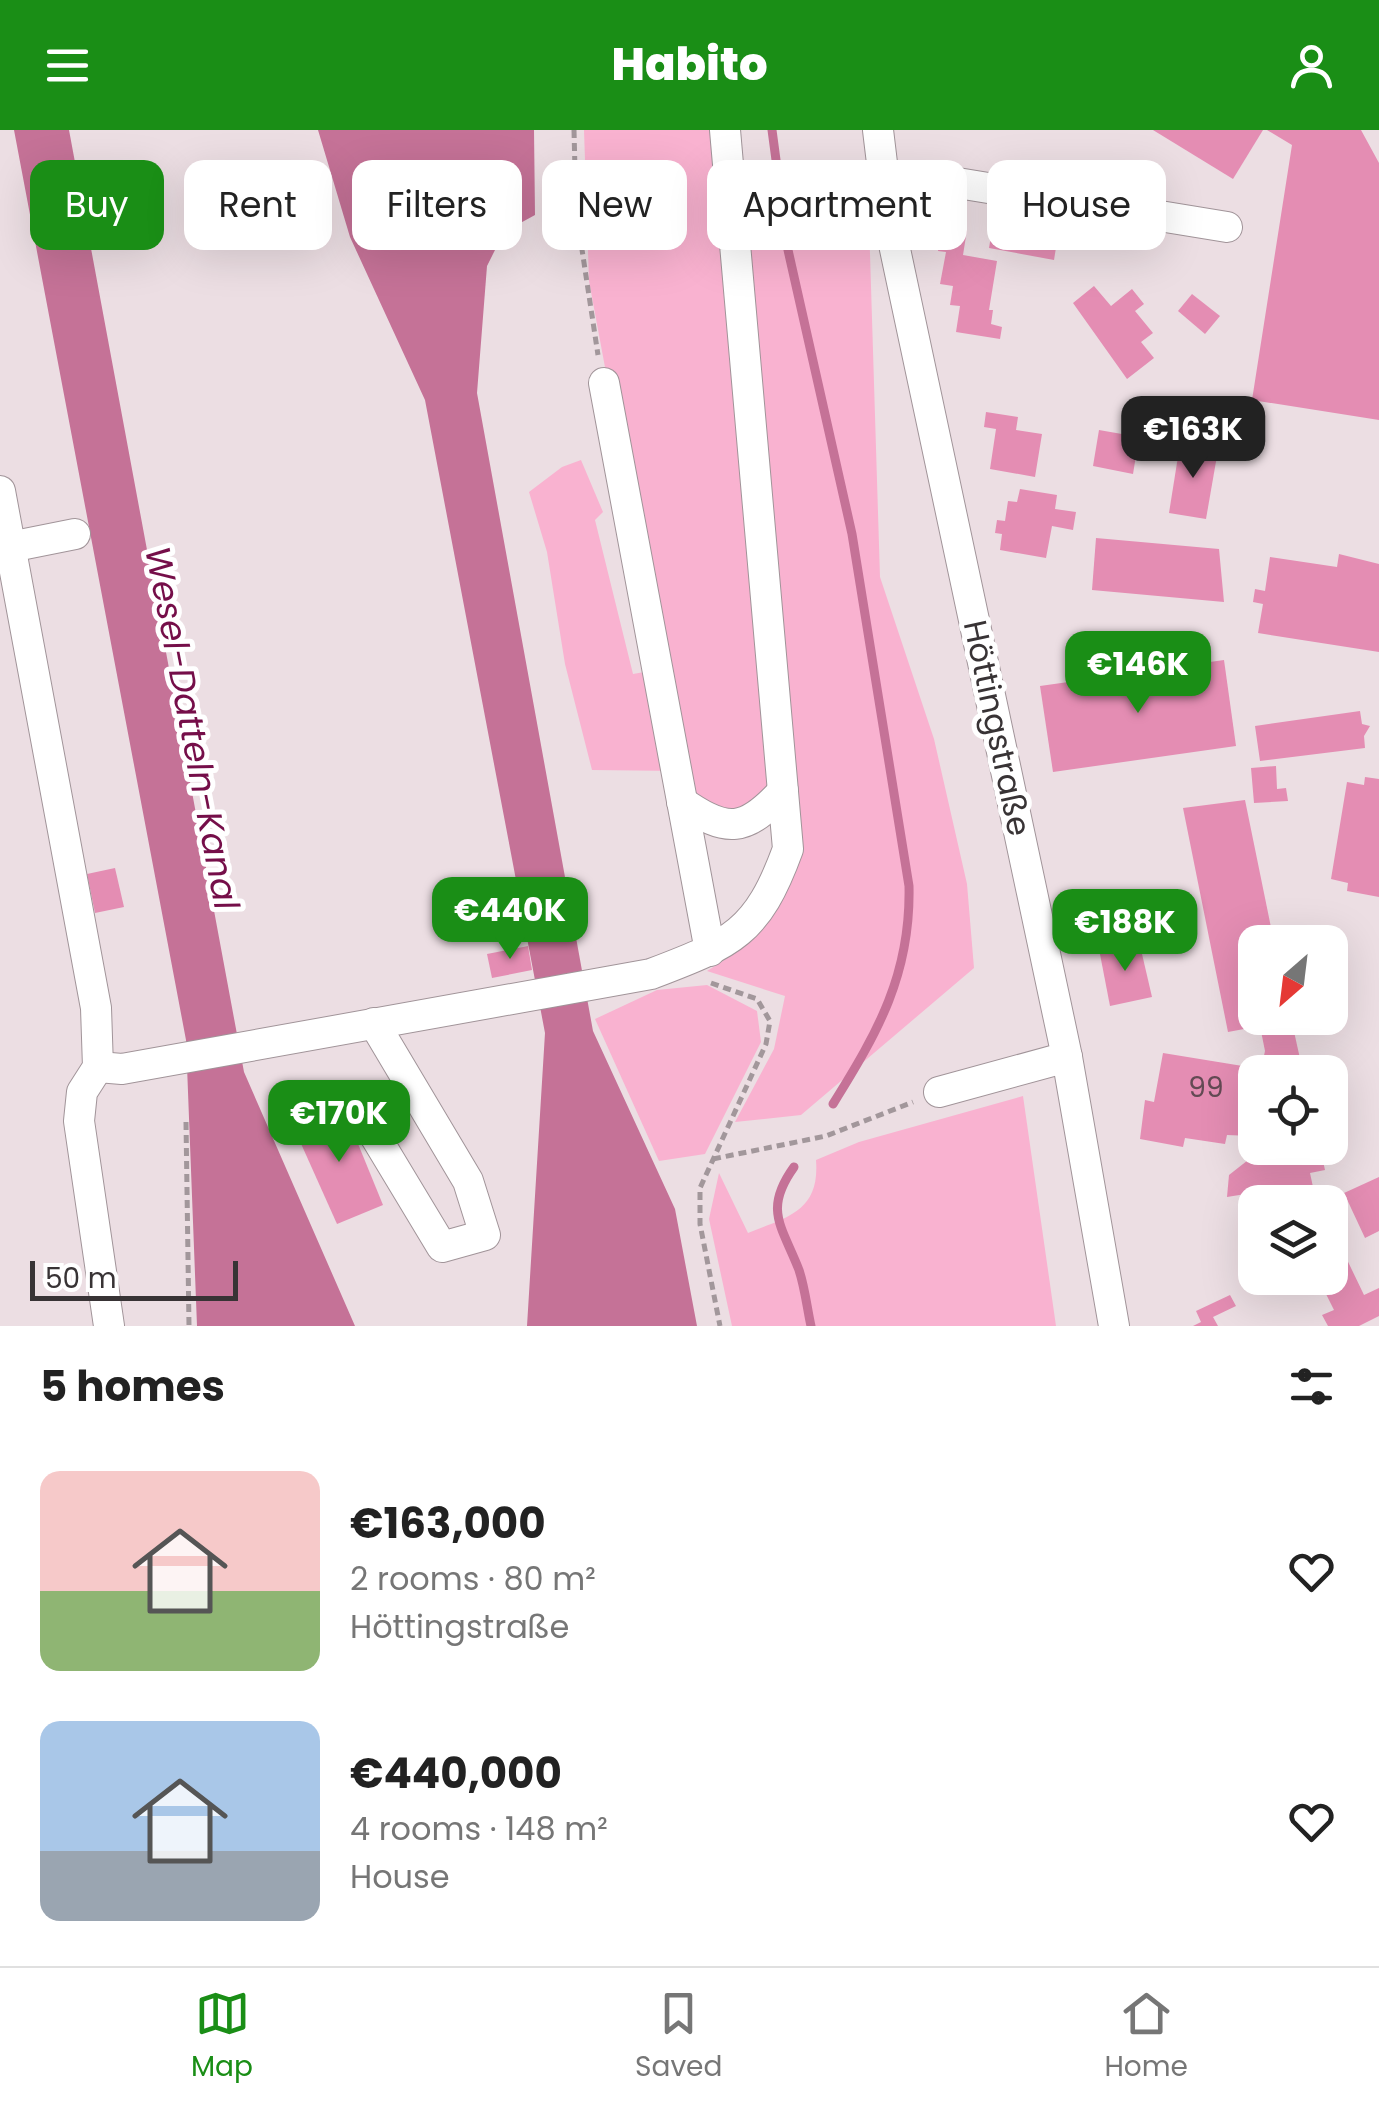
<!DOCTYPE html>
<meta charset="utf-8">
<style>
:root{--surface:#fff;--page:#f6f6f6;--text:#222;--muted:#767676;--line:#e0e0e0;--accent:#1a8e16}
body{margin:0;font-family:Poppins,sans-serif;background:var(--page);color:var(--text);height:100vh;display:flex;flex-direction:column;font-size:38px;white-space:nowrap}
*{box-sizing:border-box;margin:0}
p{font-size:32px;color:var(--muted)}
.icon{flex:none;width:55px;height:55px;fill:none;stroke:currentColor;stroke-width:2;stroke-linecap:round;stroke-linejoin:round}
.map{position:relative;height:1196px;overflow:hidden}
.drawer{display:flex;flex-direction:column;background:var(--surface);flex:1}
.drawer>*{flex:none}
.hud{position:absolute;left:30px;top:30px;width:1320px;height:90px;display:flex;gap:20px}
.needle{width:65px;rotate:208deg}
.fabs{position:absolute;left:1238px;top:795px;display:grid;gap:20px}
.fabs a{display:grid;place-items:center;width:110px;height:110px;border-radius:20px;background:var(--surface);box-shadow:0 10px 40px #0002;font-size:50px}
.scale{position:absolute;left:30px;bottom:25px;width:208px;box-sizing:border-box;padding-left:10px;border:5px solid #383335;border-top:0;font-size:28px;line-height:35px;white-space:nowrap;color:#383335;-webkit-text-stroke:8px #fff;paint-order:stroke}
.price{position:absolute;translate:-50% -85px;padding:0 22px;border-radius:20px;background:var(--accent);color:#fff;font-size:32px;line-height:65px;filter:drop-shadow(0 2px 5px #0008)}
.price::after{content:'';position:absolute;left:50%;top:60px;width:30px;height:22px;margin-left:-15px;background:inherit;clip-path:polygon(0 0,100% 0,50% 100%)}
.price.current{background:#222;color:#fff}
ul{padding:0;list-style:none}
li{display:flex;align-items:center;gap:30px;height:250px;padding:0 40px}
li span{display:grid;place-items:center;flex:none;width:280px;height:200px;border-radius:20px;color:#555}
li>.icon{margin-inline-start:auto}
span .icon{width:120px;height:120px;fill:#fffc;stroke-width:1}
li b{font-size:42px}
h2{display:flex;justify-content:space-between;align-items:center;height:120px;padding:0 40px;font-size:42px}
.pill{padding:0 35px;border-radius:20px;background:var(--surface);box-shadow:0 10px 40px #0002;font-size:35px;line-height:90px}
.pill.current{background:var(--accent);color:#fff}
header{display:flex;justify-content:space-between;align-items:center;height:130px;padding:0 40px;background:var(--accent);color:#fff;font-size:45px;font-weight:800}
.menu{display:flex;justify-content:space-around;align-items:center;height:140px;border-top:2px solid var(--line);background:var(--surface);font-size:28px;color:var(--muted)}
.menu a{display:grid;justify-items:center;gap:5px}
.menu .current{color:var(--accent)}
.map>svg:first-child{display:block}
</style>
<header><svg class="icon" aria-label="menu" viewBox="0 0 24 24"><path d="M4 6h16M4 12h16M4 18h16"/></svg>Habito<svg class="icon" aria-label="person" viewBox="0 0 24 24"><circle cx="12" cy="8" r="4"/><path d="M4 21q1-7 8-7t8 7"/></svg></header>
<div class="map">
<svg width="1379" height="1196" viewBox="0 0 1379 1196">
<rect width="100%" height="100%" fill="#ecdee3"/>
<g fill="#f9b2d0">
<polygon points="584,0 721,0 778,660 757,685 707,684 679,641 592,640 565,534 547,422 529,362 562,337 581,330 603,382 595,390 633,544 661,539 589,151"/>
<path d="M868,59L880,447L934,609L967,754L974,838L801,985L735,992L774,919L785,866L707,841C754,813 768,793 793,745L735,65L772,69Z"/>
<polygon points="707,855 757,881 761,912 705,1024 659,1031 595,889 657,860"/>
<path d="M1023,966L1056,1196H732L709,1089L719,1043L748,1103C788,1087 820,1081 816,1030L859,1012Z"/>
</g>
<g fill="#c57297">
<polygon points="14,0 69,0 244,942 355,1196 197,1196 186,910"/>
<polygon points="318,0 534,0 535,85 504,102 487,136 477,263 593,901 675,1079 697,1196 527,1196 545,903 425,270 350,107"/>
</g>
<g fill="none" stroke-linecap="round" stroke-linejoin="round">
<g stroke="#c57297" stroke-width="9">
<path d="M772,0L788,120L852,404L909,756C911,844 878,902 833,974"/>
<path d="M794,1037C763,1080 782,1096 799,1140C805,1158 807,1178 811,1196"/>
</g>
</g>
<g fill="#e48db3">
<polygon points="1153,0 1263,0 1233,49"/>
<polygon points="1267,0 1361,0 1379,33 1379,290 1252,270 1292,15"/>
<polygon points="996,76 1061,87 1054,130 989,118"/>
<polygon points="942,96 967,100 963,125 997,131 989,180 993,180 991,194 1002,197 1000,209 956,202 960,176 950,175 953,156 940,154 946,122 938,121"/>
<polygon points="1094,156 1111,176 1132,159 1144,174 1135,181 1153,203 1141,212 1154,228 1127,249 1073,173"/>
<polygon points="1192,164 1220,186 1205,204 1178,181"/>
<polygon points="986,282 1018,287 1016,300 1042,304 1035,347 990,339 996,299 984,297"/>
<polygon points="1099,300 1139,307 1133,344 1093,336"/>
<polygon points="1180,314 1218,320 1206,389 1169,383"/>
<polygon points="1020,359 1057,365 1055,379 1076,382 1073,400 1052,396 1046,428 1000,420 1002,404 995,403 997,390 1005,391 1008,371 1017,372"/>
<polygon points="1096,408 1219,419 1224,472 1092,460"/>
<polygon points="1339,424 1379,434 1379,522 1258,503 1263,474 1253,472 1255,459 1265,461 1270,427 1337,437"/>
<polygon points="1224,530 1236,616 1053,642 1040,556"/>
<polygon points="1360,581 1362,594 1370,596 1364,606 1365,618 1260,631 1255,596"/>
<polygon points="1276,636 1277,659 1286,658 1288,671 1254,673 1251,638"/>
<polygon points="1365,647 1379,649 1379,767 1347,761 1348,753 1331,749 1347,652 1364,655"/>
<polygon points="1245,670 1274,812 1255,812 1255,888 1291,888 1303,942 1255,942 1255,1003 1251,1006 1227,1005 1225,1014 1185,1008 1183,1017 1140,1009 1145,970 1154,972 1163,923 1261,939 1265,921 1260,896 1228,902 1183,678"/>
<polygon points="115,738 124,777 95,783 87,744"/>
<polygon points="1139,811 1152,867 1110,876 1099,819"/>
<polygon points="528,816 532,840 492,848 487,824"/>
<polygon points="343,977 383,1075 337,1094 294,998"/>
<polygon points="1256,1018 1320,1018 1325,1040 1310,1043 1316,1071 1267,1072 1264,1061 1227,1067 1229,1045 1257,1023"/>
<polygon points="1379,1047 1379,1101 1365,1108 1344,1063"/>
<polygon points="1339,1113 1364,1165 1379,1158 1379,1186 1359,1196 1328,1196 1322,1185 1334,1180 1318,1148 1330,1148 1330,1117"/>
<polygon points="1230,1165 1236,1176 1213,1187 1218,1196 1193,1196 1201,1192 1196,1181"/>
</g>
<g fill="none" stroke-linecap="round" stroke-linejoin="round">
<defs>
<g id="minor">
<polyline points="878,0 889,91 1067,927 1114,1196"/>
<polyline points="886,60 921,47 1227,97"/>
<polyline points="604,253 710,821"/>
<polyline points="0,361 96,878 98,937 82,962 79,991 109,1196"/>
<polyline points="10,417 75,404"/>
<path d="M682,672C727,704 746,702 783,661"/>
<path d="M98,937L122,939L651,844C732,813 757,804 788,719L725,0"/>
<polyline points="939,962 1067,927"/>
<path d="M289,980C318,971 336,960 360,981L442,1117L485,1105L468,1051L374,893"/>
</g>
</defs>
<use href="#minor" stroke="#a19499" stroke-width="32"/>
<g stroke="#a2979b" stroke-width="5" stroke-dasharray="8 5" stroke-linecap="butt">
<polyline points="574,0 576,80 598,225"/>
<polyline points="711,853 757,869 770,891 766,914 700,1058 700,1094 720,1196"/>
<polyline points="186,992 189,1196"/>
<polyline points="713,1029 826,1006 913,972"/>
</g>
<use href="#minor" stroke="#fff" stroke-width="30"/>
</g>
<g text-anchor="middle" stroke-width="10" stroke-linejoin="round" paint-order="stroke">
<g font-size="28" fill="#634a54">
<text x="1206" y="967">99</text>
</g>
<g font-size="32" fill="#383335" stroke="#fff">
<text transform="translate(997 598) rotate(78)" y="11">Höttingstraße</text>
</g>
<g font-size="35" font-style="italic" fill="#750e49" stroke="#fff">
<text transform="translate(192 598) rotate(79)" y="12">Wesel-Datteln-Kanal</text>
</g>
</g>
</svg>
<div class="fabs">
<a><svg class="needle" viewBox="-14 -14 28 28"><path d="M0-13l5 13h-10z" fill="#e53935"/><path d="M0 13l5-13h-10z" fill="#767676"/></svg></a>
<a><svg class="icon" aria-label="locate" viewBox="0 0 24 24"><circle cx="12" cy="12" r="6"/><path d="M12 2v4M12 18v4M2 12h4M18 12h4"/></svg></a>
<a><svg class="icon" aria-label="layers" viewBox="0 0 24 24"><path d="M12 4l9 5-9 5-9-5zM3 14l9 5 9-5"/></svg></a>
</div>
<div class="scale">50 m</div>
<b class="price current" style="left:1193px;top:351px">€163K</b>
<b class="price" style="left:1138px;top:586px">€146K</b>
<b class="price" style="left:510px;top:832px">€440K</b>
<b class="price" style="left:1125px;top:844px">€188K</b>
<b class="price" style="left:339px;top:1035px">€170K</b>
<div class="hud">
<a class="pill current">Buy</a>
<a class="pill">Rent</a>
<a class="pill">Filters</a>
<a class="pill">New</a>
<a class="pill">Apartment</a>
<a class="pill">House</a>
</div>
</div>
<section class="drawer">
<h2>5 homes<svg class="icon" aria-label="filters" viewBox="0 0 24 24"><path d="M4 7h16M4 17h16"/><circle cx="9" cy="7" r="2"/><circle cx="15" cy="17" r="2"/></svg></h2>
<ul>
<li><span style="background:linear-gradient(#f6c9c9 60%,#8fb573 0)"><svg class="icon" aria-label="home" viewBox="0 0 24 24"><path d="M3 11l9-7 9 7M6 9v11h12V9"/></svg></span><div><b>€163,000</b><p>2 rooms · 80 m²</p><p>Höttingstraße</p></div><svg class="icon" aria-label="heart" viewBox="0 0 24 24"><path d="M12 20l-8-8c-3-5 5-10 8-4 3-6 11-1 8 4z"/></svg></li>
<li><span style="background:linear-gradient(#a9c7e8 65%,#9aa5b1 0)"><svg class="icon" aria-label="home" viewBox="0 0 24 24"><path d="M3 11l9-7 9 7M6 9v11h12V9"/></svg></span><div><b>€440,000</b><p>4 rooms · 148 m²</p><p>House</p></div><svg class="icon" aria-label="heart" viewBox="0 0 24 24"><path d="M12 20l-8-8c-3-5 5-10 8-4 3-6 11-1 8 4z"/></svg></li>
</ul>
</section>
<nav class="menu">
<a class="current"><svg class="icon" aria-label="map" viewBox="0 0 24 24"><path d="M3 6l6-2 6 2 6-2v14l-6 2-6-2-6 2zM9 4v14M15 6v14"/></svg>Map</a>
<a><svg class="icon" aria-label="saved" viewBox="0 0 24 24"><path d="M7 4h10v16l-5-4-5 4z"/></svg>Saved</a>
<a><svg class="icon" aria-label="home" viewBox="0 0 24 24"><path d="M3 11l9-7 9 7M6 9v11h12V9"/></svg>Home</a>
</nav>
